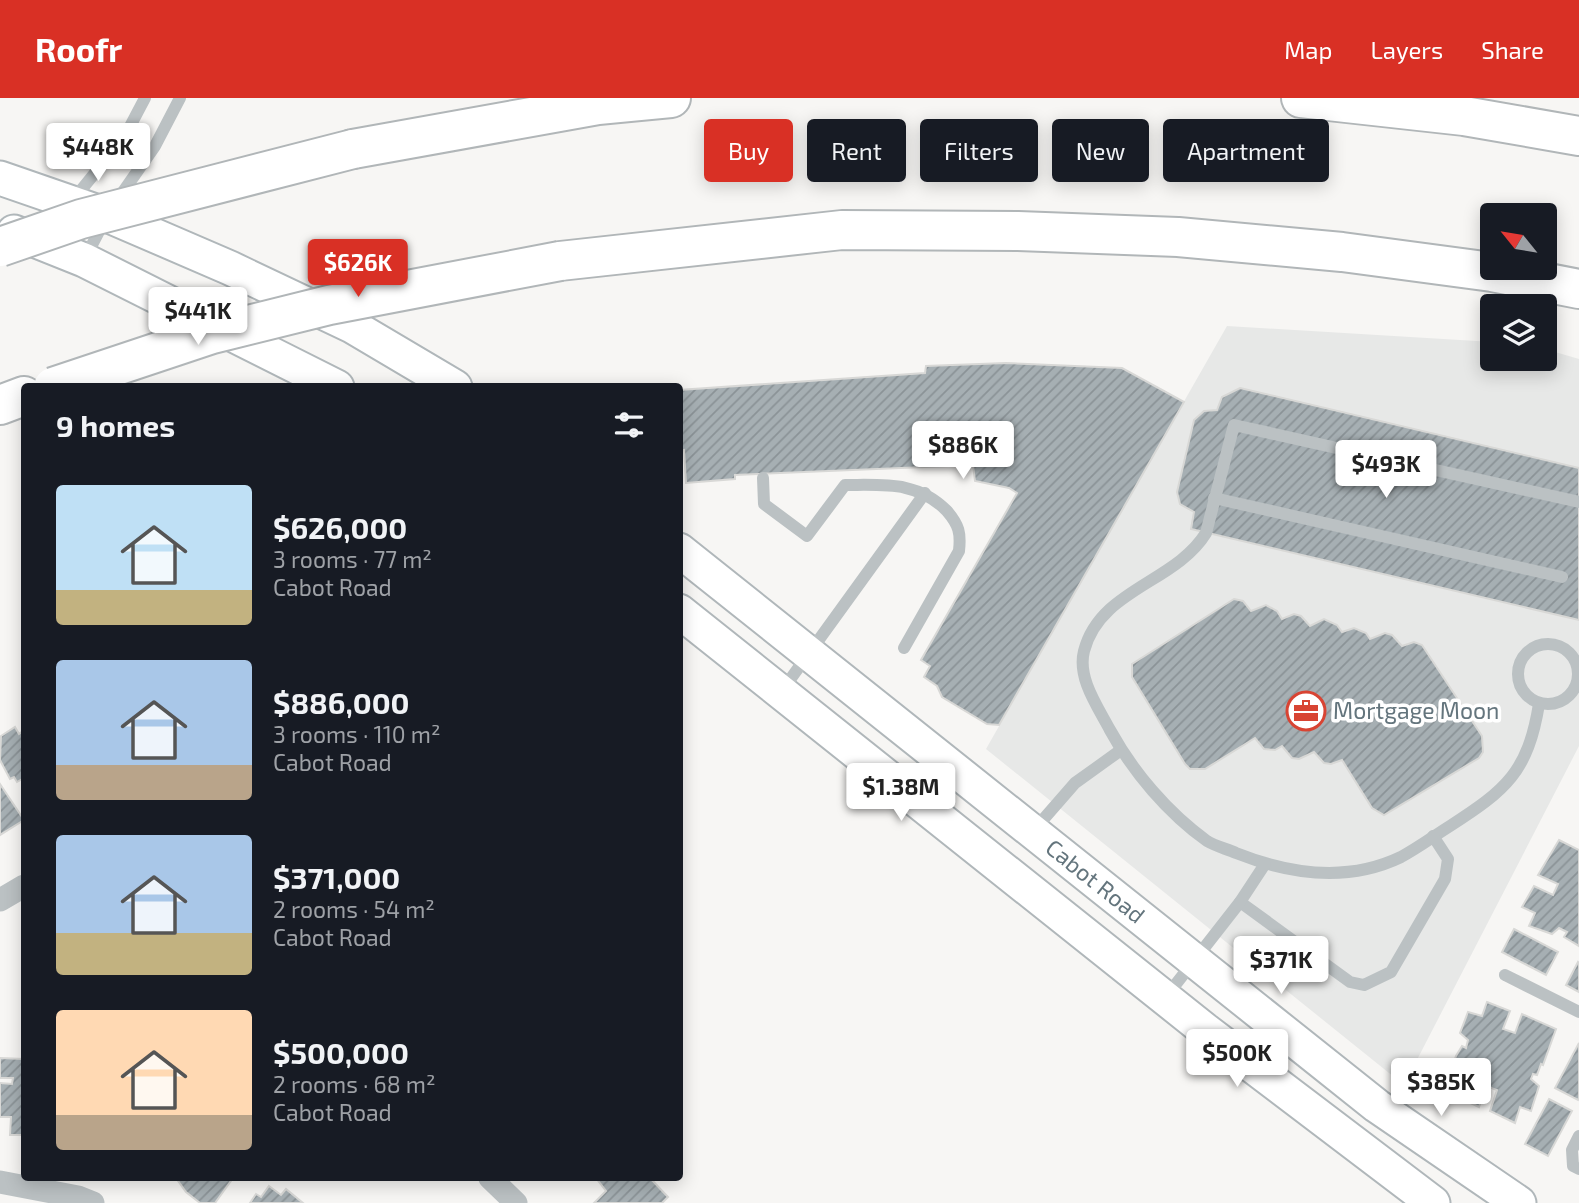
<!DOCTYPE html>
<meta charset="utf-8">
<style>
:root{--surface:#171b24;--page:#242831;--text:#f1f3f6;--muted:#9ea1a6;--accent:#d93025}
body{margin:0;font-family:"Exo 2",sans-serif;background:var(--page);color:var(--text);height:100vh;display:flex;flex-direction:column;font-size:26px;white-space:nowrap}
*{box-sizing:border-box;margin:0}
p{font-size:23px;color:var(--muted)}
.icon{flex:none;width:38px;height:38px;fill:none;stroke:currentColor;stroke-width:2;stroke-linecap:round;stroke-linejoin:round}
.map{position:relative;flex:1;overflow:hidden}
.sheet{position:absolute;left:21px;top:285px;width:662px;height:798px;display:flex;flex-direction:column;background:var(--surface);border-radius:7px;box-shadow:0 4px 18px #0003}
.sheet>*{flex:none}
.guide{position:absolute;left:704px;top:21px;width:665px;height:63px;display:flex;gap:14px}
.needle{width:46px;rotate:300deg}
.fabs{position:absolute;left:1480px;top:105px;display:grid;gap:14px}
.fabs a{display:grid;place-items:center;width:77px;height:77px;border-radius:7px;background:var(--surface);box-shadow:0 4px 18px #0003;font-size:35px}
.price{position:absolute;translate:-50% -60px;padding:0 16px;border-radius:7px;background:#fff;color:#222;font-size:23px;line-height:46px;filter:drop-shadow(0 2px 4px #0008)}
.price::after{content:'';position:absolute;left:50%;top:42px;width:21px;height:16px;margin-left:-10px;background:inherit;clip-path:polygon(0 0,100% 0,50% 100%)}
.price.current{background:var(--accent);color:#fff}
ul{padding:0;list-style:none}
li{display:flex;align-items:center;gap:21px;height:175px;padding:0 35px}
li span{display:grid;place-items:center;flex:none;width:196px;height:140px;border-radius:7px;color:#555}
li>.icon{margin-inline-start:auto}
span .icon{width:84px;height:84px;fill:#fffc;stroke-width:1}
li b{font-size:30px}
h2{display:flex;justify-content:space-between;align-items:center;height:84px;padding:0 35px;font-size:30px}
.chip{padding:0 24px;border-radius:7px;background:var(--surface);box-shadow:0 4px 18px #0003;font-size:24px;line-height:63px}
.chip.current{background:var(--accent);color:#fff}
header{display:flex;align-items:center;gap:42px;box-sizing:border-box;height:98px;padding:0 35px;background:var(--accent);color:#fff}
header strong{font-size:33px}
nav{display:flex;gap:38px;margin-inline-start:auto;font-size:24px}
.map>svg:first-child{display:block}
</style>
<header>
<strong>Roofr</strong>
<nav><a>Map</a><a>Layers</a><a>Share</a></nav>
</header>
<div class="map">
<svg width="1579" height="1105" viewBox="0 0 1579 1105">
<defs>
<pattern id="building-hatch" width="6" height="6" patternUnits="userSpaceOnUse" patternTransform="scale(1.75)"><rect width="6" height="6" fill="#a6afb3"/><path d="M-1 1l2-2M0 6l6-6M5 7l2-2" fill="none" stroke="#8b9397"/></pattern>
</defs>
<rect width="100%" height="100%" fill="#f7f6f4"/>
<polygon fill="#e7e8e7" points="1227,228 1493,244 1493,261 1545,261 1545,251 1579,261 1579,648 1404,987 986,651"/>
<g fill="url(#building-hatch)" stroke="#d8d8d6" stroke-width="2">
<polygon points="1006,265 1122,270 1184,304 999,627 987,626 942,599 937,588 924,579 930,568 921,562 1017,395 1009,390 975,383 973,367 735,377 735,381 686,385 684,352 679,353 679,292 925,275 926,268"/>
<polygon points="1240,290 1579,370 1579,522 1191,431 1194,414 1180,406 1177,394 1194,322 1204,313 1217,312 1222,299"/>
<polygon points="1234,501 1243,503 1251,513 1266,507 1277,513 1282,521 1294,516 1301,518 1310,528 1324,521 1337,527 1342,534 1354,530 1366,535 1370,541 1385,535 1392,537 1402,548 1414,544 1422,547 1482,638 1483,654 1479,660 1384,717 1372,710 1342,662 1331,666 1324,665 1314,654 1299,661 1292,660 1282,648 1275,652 1264,651 1255,640 1205,671 1190,671 1185,666 1132,579 1132,566"/>
<polygon points="15,629 19,636 24,632 24,680 17,684 14,679 10,681 0,662 1,638"/>
<polygon points="0,686 24,722 0,737"/>
<polygon points="1559,742 1579,752 1579,848 1564,839 1567,834 1559,830 1552,836 1529,828 1535,815 1522,809 1534,788 1553,797 1558,786 1538,777"/>
<polygon points="1514,831 1558,854 1546,877 1502,854"/>
<polygon points="1578,864 1579,865 1579,894 1566,887"/>
<polygon points="1487,904 1510,913 1503,931 1515,935 1522,916 1556,931 1543,967 1541,966 1537,977 1533,976 1531,981 1539,988 1531,1013 1520,1009 1515,1025 1490,1013 1497,992 1486,988 1479,1009 1445,993 1456,958 1462,948 1466,950 1468,942 1460,935 1468,914 1482,918"/>
<polygon points="1579,945 1579,1000 1578,1002 1555,990"/>
<polygon points="0,960 24,961 24,1037 10,1037 11,1019 0,1019 0,985 12,986 13,980 0,980"/>
<polygon points="1549,1001 1572,1013 1548,1058 1525,1046"/>
<polygon points="176,1080 233,1080 215,1105 200,1105 186,1094"/>
<polygon points="596,1080 650,1080 668,1099 662,1105 594,1105 606,1093"/>
<polygon points="269,1088 281,1097 286,1091 303,1105 250,1105 256,1096 261,1099"/>
</g>
<g fill="none" stroke-linecap="round" stroke-linejoin="round">
<defs>
<g id="secondary">
<polyline points="0,80 107,117 230,170 352,228 455,289"/>
<polyline points="14,134 84,162 337,289"/>
<path id="s1" d="M679,452L1377,1008L1519,1105"/>
<polyline points="679,513 1205,932 1433,1105"/>
</g>
<g id="motorway">
<polyline points="1301,0 1464,18 1579,38"/>
<polyline points="353,51 598,7 671,0"/>
<polyline points="560,163 842,132 1018,133 1178,139 1342,154 1492,174 1579,191"/>
<polyline points="0,307 24,298"/>
</g>
</defs>
<use href="#secondary" stroke="#b0b7ba" stroke-width="37"/>
<use href="#motorway" stroke="#b1b6b8" stroke-width="42"/>
<g stroke="#bbc1c3" stroke-width="12">
<polyline points="118,101 155,48 180,0"/>
<polyline points="73,102 125,38 145,0"/>
<polyline points="84,162 105,122"/>
<path d="M763,380L764,406L807,438L845,387C884,387 918,383 947,413C959,427 961,435 959,453L904,550"/>
<polyline points="1214,400 1562,479"/>
<circle cx="1548" cy="576" r="30"/>
<polyline points="781,594 925,395"/>
<path d="M1539,606C1528,674 1506,692 1450,728C1434,738 1418,750 1401,759C1347,785 1289,776 1236,755C1227,751 1215,748 1207,743C1168,715 1133,674 1110,632C1098,609 1077,580 1084,553C1100,491 1175,485 1206,435L1234,327L1579,404"/>
<polyline points="1034,732 1075,685 1121,652"/>
<polyline points="1240,804 1350,884 1364,887 1391,874 1445,781 1448,761 1433,738"/>
<polyline points="1505,877 1579,914"/>
<polyline points="1165,900 1240,804 1265,766"/>
<polyline points="1579,1038 1572,1052 1573,1068 1579,1071"/>
</g>
<g stroke="#bbc1c3" stroke-width="23">
<polyline points="0,802 24,788"/>
<polyline points="490,1080 516,1105"/>
<polyline points="0,1084 78,1099 93,1105"/>
</g>
<use href="#secondary" stroke="#fff" stroke-width="33"/>
<use href="#motorway" stroke="#fff" stroke-width="38"/>
<defs>
<g id="motorway-bridge">
<polyline points="0,149 81,121 353,51"/>
<polyline points="53,289 212,236 329,207 560,163"/>
</g>
</defs>
<use href="#motorway-bridge" stroke="#b1b6b8" stroke-width="42" stroke-linecap="butt"/>
<use href="#motorway-bridge" stroke="#fff" stroke-width="38"/>
</g>
<defs>
<symbol id="office-ring" viewBox="-11 -11 22 22"><circle r="9.5" fill="#fff" stroke="#d84433" stroke-width="1.5"/><path d="M-6-3h4V-5.5h4V-3h4V5H-6ZM-1-4.5V-3h2v-1.5ZM-6 0V1H6V0Z" fill="#d84433"/></symbol>
</defs>
<g fill-rule="evenodd">
<use href="#office-ring" x="1284" y="591" width="44" height="44"/>
</g>
<g text-anchor="middle" stroke-width="7" stroke-linejoin="round" paint-order="stroke">
<g font-size="23" fill="#64757d" stroke="#fff" text-anchor="start">
<text x="1333" y="621">Mortgage Moon</text>
</g>
<g font-size="23" fill="#64757d" stroke="#fff">
<text dy="8" stroke="none"><textPath href="#s1" startOffset="532">Cabot Road</textPath></text>
</g>
</g>
</svg>
<div class="fabs">
<a><svg class="needle" viewBox="-14 -14 28 28"><path d="M0-13l5 13h-10z" fill="#e53935"/><path d="M0 13l5-13h-10z" fill="#9ea1a6"/></svg></a>
<a><svg class="icon" aria-label="layers" viewBox="0 0 24 24"><path d="M12 4l9 5-9 5-9-5zM3 14l9 5 9-5"/></svg></a>
</div>
<b class="price" style="left:98px;top:85px">$448K</b>
<b class="price current" style="left:358px;top:201px">$626K</b>
<b class="price" style="left:198px;top:249px">$441K</b>
<b class="price" style="left:963px;top:383px">$886K</b>
<b class="price" style="left:1386px;top:402px">$493K</b>
<b class="price" style="left:901px;top:725px">$1.38M</b>
<b class="price" style="left:1281px;top:898px">$371K</b>
<b class="price" style="left:1237px;top:991px">$500K</b>
<b class="price" style="left:1441px;top:1020px">$385K</b>
<div class="guide">
<a class="chip current">Buy</a>
<a class="chip">Rent</a>
<a class="chip">Filters</a>
<a class="chip">New</a>
<a class="chip">Apartment</a>
</div>
<section class="sheet">
<h2>9 homes<svg class="icon" aria-label="filters" viewBox="0 0 24 24"><path d="M4 7h16M4 17h16"/><circle cx="9" cy="7" r="2"/><circle cx="15" cy="17" r="2"/></svg></h2>
<ul>
<li><span style="background:linear-gradient(#bfe0f5 75%,#c2b280 0)"><svg class="icon" aria-label="home" viewBox="0 0 24 24"><path d="M3 11l9-7 9 7M6 9v11h12V9"/></svg></span><div><b>$626,000</b><p>3 rooms · 77 m²</p><p>Cabot Road</p></div></li>
<li><span style="background:linear-gradient(#a9c7e8 75%,#b9a48a 0)"><svg class="icon" aria-label="home" viewBox="0 0 24 24"><path d="M3 11l9-7 9 7M6 9v11h12V9"/></svg></span><div><b>$886,000</b><p>3 rooms · 110 m²</p><p>Cabot Road</p></div></li>
<li><span style="background:linear-gradient(#a9c7e8 70%,#c2b280 0)"><svg class="icon" aria-label="home" viewBox="0 0 24 24"><path d="M3 11l9-7 9 7M6 9v11h12V9"/></svg></span><div><b>$371,000</b><p>2 rooms · 54 m²</p><p>Cabot Road</p></div></li>
<li><span style="background:linear-gradient(#ffd9b3 75%,#b9a48a 0)"><svg class="icon" aria-label="home" viewBox="0 0 24 24"><path d="M3 11l9-7 9 7M6 9v11h12V9"/></svg></span><div><b>$500,000</b><p>2 rooms · 68 m²</p><p>Cabot Road</p></div></li>
</ul>
</section>
</div>
